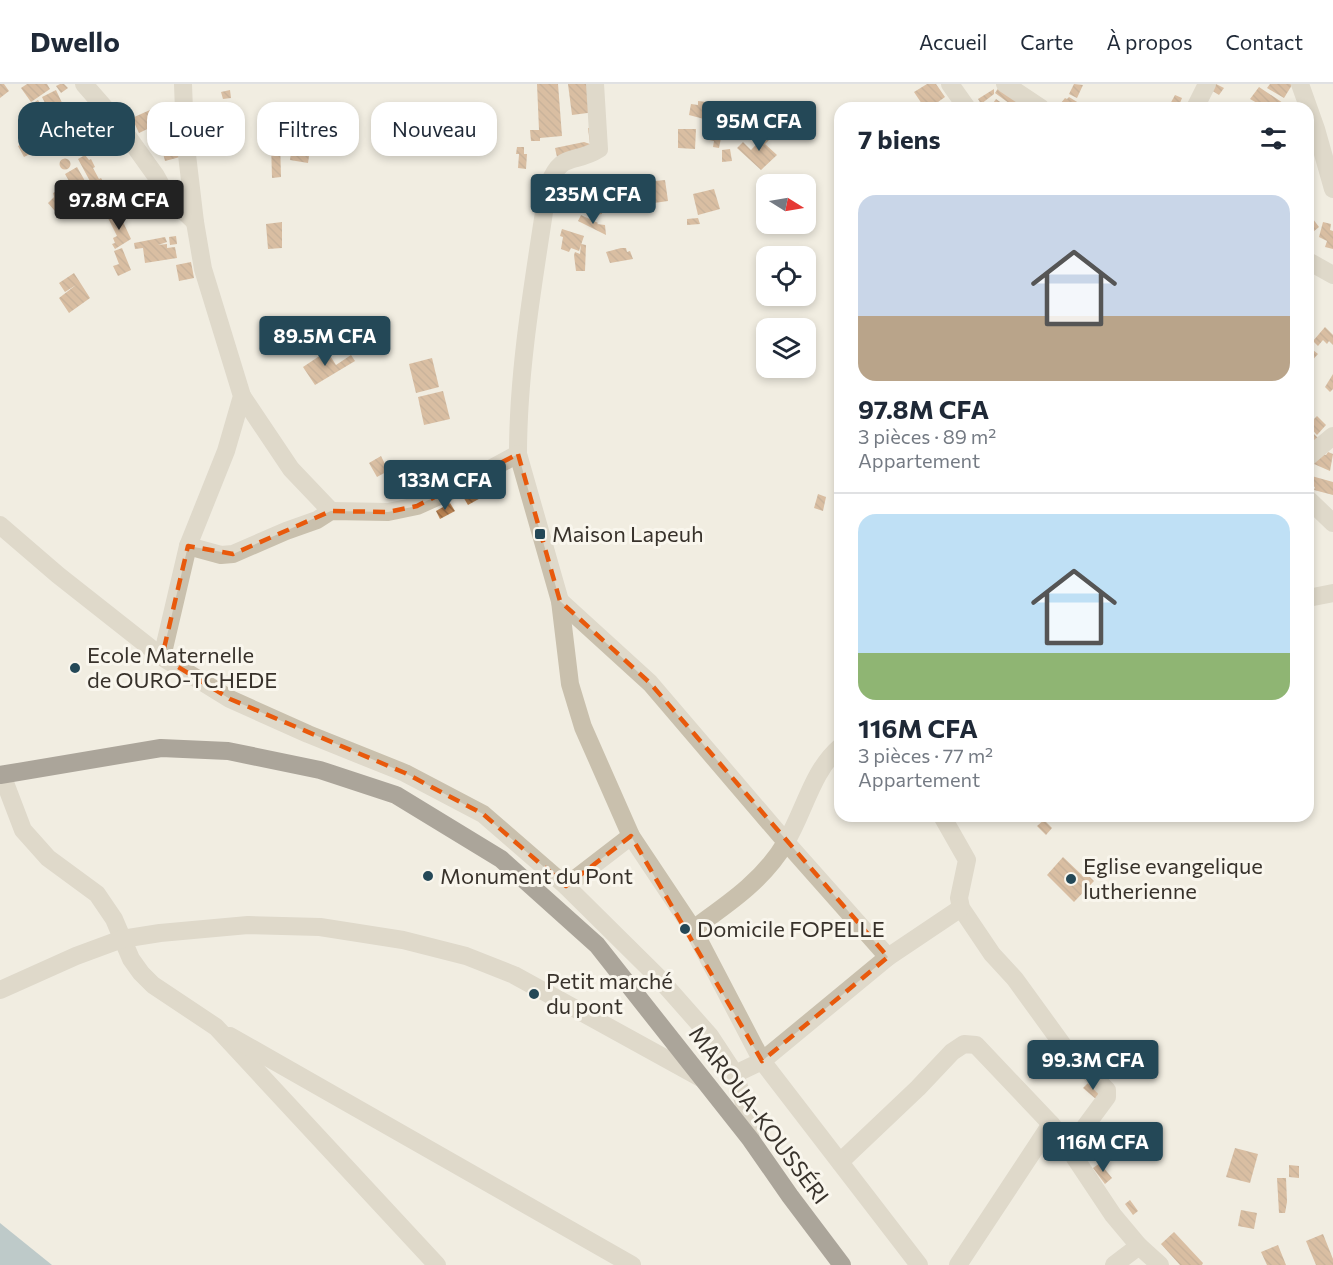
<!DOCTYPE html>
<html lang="fr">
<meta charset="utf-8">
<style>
:root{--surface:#fff;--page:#f6f6f7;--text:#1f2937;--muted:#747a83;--line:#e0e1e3;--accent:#244857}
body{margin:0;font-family:Commissioner,sans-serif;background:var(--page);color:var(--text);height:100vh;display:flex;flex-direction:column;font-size:22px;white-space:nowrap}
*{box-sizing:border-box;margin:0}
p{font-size:20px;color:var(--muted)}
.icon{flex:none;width:33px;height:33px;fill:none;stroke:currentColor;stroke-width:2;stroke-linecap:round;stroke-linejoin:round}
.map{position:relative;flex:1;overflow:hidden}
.details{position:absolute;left:834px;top:18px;width:480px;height:720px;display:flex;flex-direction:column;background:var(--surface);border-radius:18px;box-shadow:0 3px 9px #0003}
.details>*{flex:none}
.banner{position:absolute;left:18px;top:18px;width:570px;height:54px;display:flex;gap:12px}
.needle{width:39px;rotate:101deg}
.fabs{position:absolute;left:756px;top:90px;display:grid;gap:12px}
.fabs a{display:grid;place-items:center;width:60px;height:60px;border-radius:12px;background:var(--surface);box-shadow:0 3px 9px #0003;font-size:30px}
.price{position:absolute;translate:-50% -51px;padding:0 14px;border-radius:6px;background:var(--accent);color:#fff;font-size:20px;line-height:39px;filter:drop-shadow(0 2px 3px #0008)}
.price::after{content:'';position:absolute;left:50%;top:36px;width:18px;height:14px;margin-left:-9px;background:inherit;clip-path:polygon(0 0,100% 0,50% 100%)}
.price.on{background:#222;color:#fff}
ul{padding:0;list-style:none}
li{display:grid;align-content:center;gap:12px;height:318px;padding:0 24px}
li+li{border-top:2px solid var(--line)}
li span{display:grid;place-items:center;height:186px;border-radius:18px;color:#555}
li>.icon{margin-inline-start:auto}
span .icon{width:108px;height:108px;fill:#fffc;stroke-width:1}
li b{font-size:26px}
h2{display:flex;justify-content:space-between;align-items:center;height:72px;padding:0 24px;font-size:26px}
.pill{padding:0 21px;border-radius:18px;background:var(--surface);box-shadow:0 3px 9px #0003;font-size:21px;line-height:54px}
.pill.on{background:var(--accent);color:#fff}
header{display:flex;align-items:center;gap:36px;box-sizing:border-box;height:84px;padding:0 30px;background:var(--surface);border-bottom:2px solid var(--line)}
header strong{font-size:28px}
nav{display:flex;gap:33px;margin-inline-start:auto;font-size:21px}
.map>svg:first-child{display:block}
</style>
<header>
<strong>Dwello</strong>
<nav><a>Accueil</a><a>Carte</a><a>À propos</a><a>Contact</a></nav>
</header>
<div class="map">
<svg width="1333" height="1181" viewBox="0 0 1333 1181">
<defs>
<pattern id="building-back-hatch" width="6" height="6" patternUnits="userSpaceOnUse" patternTransform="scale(1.5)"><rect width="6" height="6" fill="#bc8554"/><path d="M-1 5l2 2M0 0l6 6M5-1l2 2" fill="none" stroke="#9a6d46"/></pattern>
</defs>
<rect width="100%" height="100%" fill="#f1ede1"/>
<polygon fill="#82a1ac" points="0,1139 52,1181 0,1181"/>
<g fill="url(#building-back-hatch)">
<polygon points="0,0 4,0 9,7 0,14"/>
<polygon points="27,0 47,0 50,5 31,18 21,4"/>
<polygon points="60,0 64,0 68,4 61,9 56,2"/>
<polygon points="537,0 558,0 562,52 540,54 540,57 531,57 530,46 539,46"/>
<polygon points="568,0 592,0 595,28 572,31"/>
<polygon points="927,0 936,0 945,13 931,23 929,20 924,23 914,8"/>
<polygon points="1001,0 1019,13 1013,22 995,9"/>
<polygon points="1074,0 1083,1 1077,14 1069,10"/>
<polygon points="1216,0 1224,4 1219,11 1211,6"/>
<polygon points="1270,0 1290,0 1292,1 1284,14 1267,4"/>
<polygon points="1259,3 1283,19 1279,24 1249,24 1253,20 1255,22 1257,19 1250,15"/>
<polygon points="994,5 994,10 981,20 978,15"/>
<polygon points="56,6 63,21 53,26 51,21 47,23 42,13"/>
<polygon points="230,6 231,14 223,15 221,8"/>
<polygon points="1175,11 1182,14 1178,24 1169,22"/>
<polygon points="1069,13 1087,24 1067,24 1063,21 1061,19 1065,14 1067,15"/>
<polygon points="996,15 1003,20 1000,24 991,22"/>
<polygon points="38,16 41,21 30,28 26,24"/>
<polygon points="698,17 707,18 704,35 689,31 691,20 698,21"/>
<polygon points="740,18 747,25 741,30 735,23"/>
<polygon points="179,20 181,32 170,34 168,22"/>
<circle cx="766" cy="32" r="8"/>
<polygon points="150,26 153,34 157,32 160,39 139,49 132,34"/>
<polygon points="62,27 68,39 62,43 56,31"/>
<polygon points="87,30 89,38 95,36 97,42 78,48 73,35"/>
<polygon points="706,34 720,36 718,51 704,50"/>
<polygon points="42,41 49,52 43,56 36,45"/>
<polygon points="119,43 122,51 110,55 107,47"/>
<polygon points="588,44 595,44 597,64 557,73 555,64 584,58 590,60"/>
<polygon points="678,45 696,45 695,65 678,64"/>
<polygon points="290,47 290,53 274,53 274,48"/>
<polygon points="769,47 774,51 765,60 777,71 761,86 737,64 743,58 751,66"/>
<polygon points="294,50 312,53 308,79 290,76"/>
<polygon points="704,51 721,54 719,64 713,63 714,57 704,55"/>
<polygon points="26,53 28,57 31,57 36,67 24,73 18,62 20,61 19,57"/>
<polygon points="86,55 89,63 82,67 79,59"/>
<polygon points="108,56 111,63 96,68 94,61"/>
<polygon points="280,57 281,93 272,94 271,58"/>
<polygon points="170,59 176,59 180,73 165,77 163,69 171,67"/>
<polygon points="517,63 524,63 524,70 527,70 526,85 518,84 519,70 516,70"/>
<polygon points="730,65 732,77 722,78 722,66"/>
<polygon points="85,71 89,76 91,75 95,83 93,84 99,95 101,94 105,101 103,102 106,108 98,112 78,75"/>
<circle cx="65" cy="80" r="5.5"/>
<polygon points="77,83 85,97 78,102 81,108 72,113 69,107 73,104 65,90"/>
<polygon points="665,96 668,117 647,120 645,98"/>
<polygon points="125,97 129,106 116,112 112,102"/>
<polygon points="91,101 98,113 88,120 81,109"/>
<polygon points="714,105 720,125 698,131 693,110"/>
<polygon points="67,107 72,114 55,127 48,119 54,113 53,109 55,108 59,114"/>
<polygon points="601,113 602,130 589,132 587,114"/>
<polygon points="119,129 131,155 115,165 112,160 115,159 113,154 117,152 108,134"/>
<polygon points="581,131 598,139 597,140 605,141 606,151 578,137"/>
<polygon points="1310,131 1319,143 1313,148 1308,142 1308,133"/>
<polygon points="698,134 700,140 687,141 687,135"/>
<polygon points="282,138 282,164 268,165 266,140"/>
<polygon points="1323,138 1331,140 1330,146 1333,147 1333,165 1325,163 1327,157 1319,153"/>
<polygon points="562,145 584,152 579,167 571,164 569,168 561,165 563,153 560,152"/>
<polygon points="176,152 177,160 170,161 169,153"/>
<polygon points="165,153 167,158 158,161 167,160 167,164 175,163 177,174 145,179 143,164 135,165 134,159"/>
<polygon points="581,160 586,161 585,187 576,187 574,171 575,168 580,170"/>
<polygon points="122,164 131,186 118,192 113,182 119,180 114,167"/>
<polygon points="621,164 626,164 627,168 630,167 633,175 610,179 606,168"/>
<polygon points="191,178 194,194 179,197 176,181"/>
<polygon points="74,189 90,214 69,229 59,214 76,201 65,208 59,199"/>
<polygon points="1325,243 1333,251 1333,261 1329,257 1327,260 1323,256 1318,262 1313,257"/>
<polygon points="1308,262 1318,270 1308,281"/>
<polygon points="327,267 336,281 351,271 355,277 315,301 303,283"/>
<polygon points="432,274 439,303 416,309 409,280"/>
<polygon points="1333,290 1333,305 1330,308 1325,303"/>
<polygon points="443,307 450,335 424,341 418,313"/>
<polygon points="1317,332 1326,341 1317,351 1308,341"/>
<polygon points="1308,344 1322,358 1308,368"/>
<polygon points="1319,368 1326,371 1328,368 1333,370 1330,387 1314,380"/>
<polygon points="381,372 386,382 384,383 386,388 377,393 369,379"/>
<polygon points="1308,391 1333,398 1333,411 1314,406 1315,403 1308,401"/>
<polygon points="478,401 484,412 468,421 462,411"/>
<polygon points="818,410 826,413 823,427 814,424"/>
<polygon points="450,419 455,427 440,435 436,427"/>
<polygon points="1044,736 1052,744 1046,751 1037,742"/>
<polygon points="1063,773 1084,793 1087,790 1094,797 1074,818 1047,791"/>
<polygon points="1089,998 1102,1010 1097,1016 1083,1004"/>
<polygon points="1235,1064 1258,1070 1250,1099 1226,1093"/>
<polygon points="1100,1079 1112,1094 1105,1100 1093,1084"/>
<polygon points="1289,1081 1299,1082 1299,1094 1289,1093"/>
<polygon points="1277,1094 1286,1094 1287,1118 1285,1129 1279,1129"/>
<polygon points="1130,1116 1138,1127 1133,1131 1125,1120"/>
<polygon points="1241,1126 1257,1129 1254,1145 1238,1142"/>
<polygon points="1174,1148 1203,1179 1202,1181 1180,1181 1161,1160"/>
<polygon points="1323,1150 1333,1175 1333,1181 1316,1181 1306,1157"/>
<polygon points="1278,1161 1286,1181 1267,1181 1261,1168"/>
</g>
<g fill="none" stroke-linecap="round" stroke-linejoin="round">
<g stroke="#c9c0ad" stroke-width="18">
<polyline points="84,0 118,39 156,92 166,110 195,138"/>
<path d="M595,0L599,65C574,81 562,66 548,102C535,189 518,282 518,370L560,517L570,600L583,643L631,752L693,845L762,977L735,990"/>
<polyline points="950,0 967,24"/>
<polyline points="1005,0 1041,24"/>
<polyline points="1300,0 1316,45 1333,105"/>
<polyline points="1195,24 1207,0"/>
<polyline points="1308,177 1333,191"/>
<polyline points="242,312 291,385 331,427"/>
<polyline points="1308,373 1333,352"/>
<polyline points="1308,415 1333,439"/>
<polyline points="0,441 58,491 162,573 230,615 308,650 405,689 483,730 566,802 657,892 710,952 735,990 743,1016 751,1056"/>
<polyline points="188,462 221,471 233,470 286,447 317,436 331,427 388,428 417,422 446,409 518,370"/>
<polyline points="1308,514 1333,509"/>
<polyline points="560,517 650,599 786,758 888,873"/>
<polyline points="162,573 188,462 226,367 242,312 203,185 195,138 185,54 183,0"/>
<polyline points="2,691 23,746 48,774 97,810 114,835 131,875 141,889 153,901 216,943 437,1181"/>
<polyline points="942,732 967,776 959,814 961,824 992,870 1015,895 1065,964 1107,1006 1107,1013 1070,1063"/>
<polyline points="566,802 631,752"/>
<path d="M693,845C728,820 764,796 786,758C805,726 812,687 840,663"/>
<polyline points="0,906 76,872 122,855 160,849 248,841 320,843 403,856 466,872 514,891 701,994"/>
<polyline points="230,952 632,1181"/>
<polyline points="840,1078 918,1004 952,968 964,960 976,961 1051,1040 1070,1063 1075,1074 1113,1131 1139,1162 1160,1181"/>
<polyline points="919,1181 762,977 888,873 961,824"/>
<polyline points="958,1181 1051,1040"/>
<polyline points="1114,1181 1139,1162"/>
</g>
<polyline stroke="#584e43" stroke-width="18" points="0,691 161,664 228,667 320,686 396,711 501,775 597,861 751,1056 790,1112 842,1181"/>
</g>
<path d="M0 0H1333V1181H0ZM518,370L560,517L650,599L888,873L762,977L631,752L566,802L483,730L405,689L230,615L162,573L188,462L233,470L331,427L388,428L417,422Z" fill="#f1ede1" fill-opacity=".55" fill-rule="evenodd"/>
<path fill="none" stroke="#e8590c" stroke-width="4.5" stroke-dasharray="12 8" stroke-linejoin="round" d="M518,370L560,517L650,599L888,873L762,977L631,752L566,802L483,730L405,689L230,615L162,573L188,462L233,470L331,427L388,428L417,422Z"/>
<g fill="#244857" stroke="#f9f6ed" stroke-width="2">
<rect x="534" y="444" width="12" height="12" rx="3"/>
<circle cx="75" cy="584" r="6"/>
<circle cx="428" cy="792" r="6"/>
<circle cx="1071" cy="795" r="6"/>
<circle cx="685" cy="845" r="6"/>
<circle cx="534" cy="910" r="6"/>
</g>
<g text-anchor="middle" stroke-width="6" stroke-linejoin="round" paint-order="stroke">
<g font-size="22" fill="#38322b" stroke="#f9f6ed" text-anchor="start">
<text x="552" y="458">Maison Lapeuh</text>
<text x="87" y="579">Ecole Maternelle<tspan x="87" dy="25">de OURO-TCHEDE</tspan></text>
<text x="1083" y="790">Eglise evangelique<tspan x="1083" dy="25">lutherienne</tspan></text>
<text x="440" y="800">Monument du Pont</text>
<text x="697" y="853">Domicile FOPELLE</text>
<text x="546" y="905">Petit marché<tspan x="546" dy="25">du pont</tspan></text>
</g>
<g font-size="22" fill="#38322b" stroke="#f9f6ed">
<text transform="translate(759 1031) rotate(53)" y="8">MAROUA-KOUSSÉRI</text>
</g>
</g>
</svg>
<div class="fabs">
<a><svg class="needle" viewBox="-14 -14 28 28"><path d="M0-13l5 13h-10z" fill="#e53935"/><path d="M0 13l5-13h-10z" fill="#747a83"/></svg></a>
<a><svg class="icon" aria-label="locate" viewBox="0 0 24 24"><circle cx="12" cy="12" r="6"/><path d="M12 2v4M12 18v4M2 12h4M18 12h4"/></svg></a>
<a><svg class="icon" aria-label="layers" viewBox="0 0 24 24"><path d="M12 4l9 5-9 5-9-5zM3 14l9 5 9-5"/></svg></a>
</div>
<b class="price" style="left:759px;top:68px">95M CFA</b>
<b class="price" style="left:593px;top:141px">235M CFA</b>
<b class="price on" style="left:119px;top:147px">97.8M CFA</b>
<b class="price" style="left:325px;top:283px">89.5M CFA</b>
<b class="price" style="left:445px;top:427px">133M CFA</b>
<b class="price" style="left:1093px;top:1007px">99.3M CFA</b>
<b class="price" style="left:1103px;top:1089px">116M CFA</b>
<div class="banner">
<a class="pill on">Acheter</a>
<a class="pill">Louer</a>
<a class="pill">Filtres</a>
<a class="pill">Nouveau</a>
</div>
<section class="details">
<h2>7 biens<svg class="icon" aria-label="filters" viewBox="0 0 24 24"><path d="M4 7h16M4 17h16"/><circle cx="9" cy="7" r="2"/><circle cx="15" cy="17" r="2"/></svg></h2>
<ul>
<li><span style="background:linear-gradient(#c9d6e8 65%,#b9a48a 0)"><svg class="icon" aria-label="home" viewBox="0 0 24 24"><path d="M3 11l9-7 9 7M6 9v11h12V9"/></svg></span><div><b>97.8M CFA</b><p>3 pièces · 89 m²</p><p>Appartement</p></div></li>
<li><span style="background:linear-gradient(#bfe0f5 75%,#8fb573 0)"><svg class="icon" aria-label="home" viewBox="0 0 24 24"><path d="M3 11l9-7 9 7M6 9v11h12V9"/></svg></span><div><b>116M CFA</b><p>3 pièces · 77 m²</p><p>Appartement</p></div></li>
</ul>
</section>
</div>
